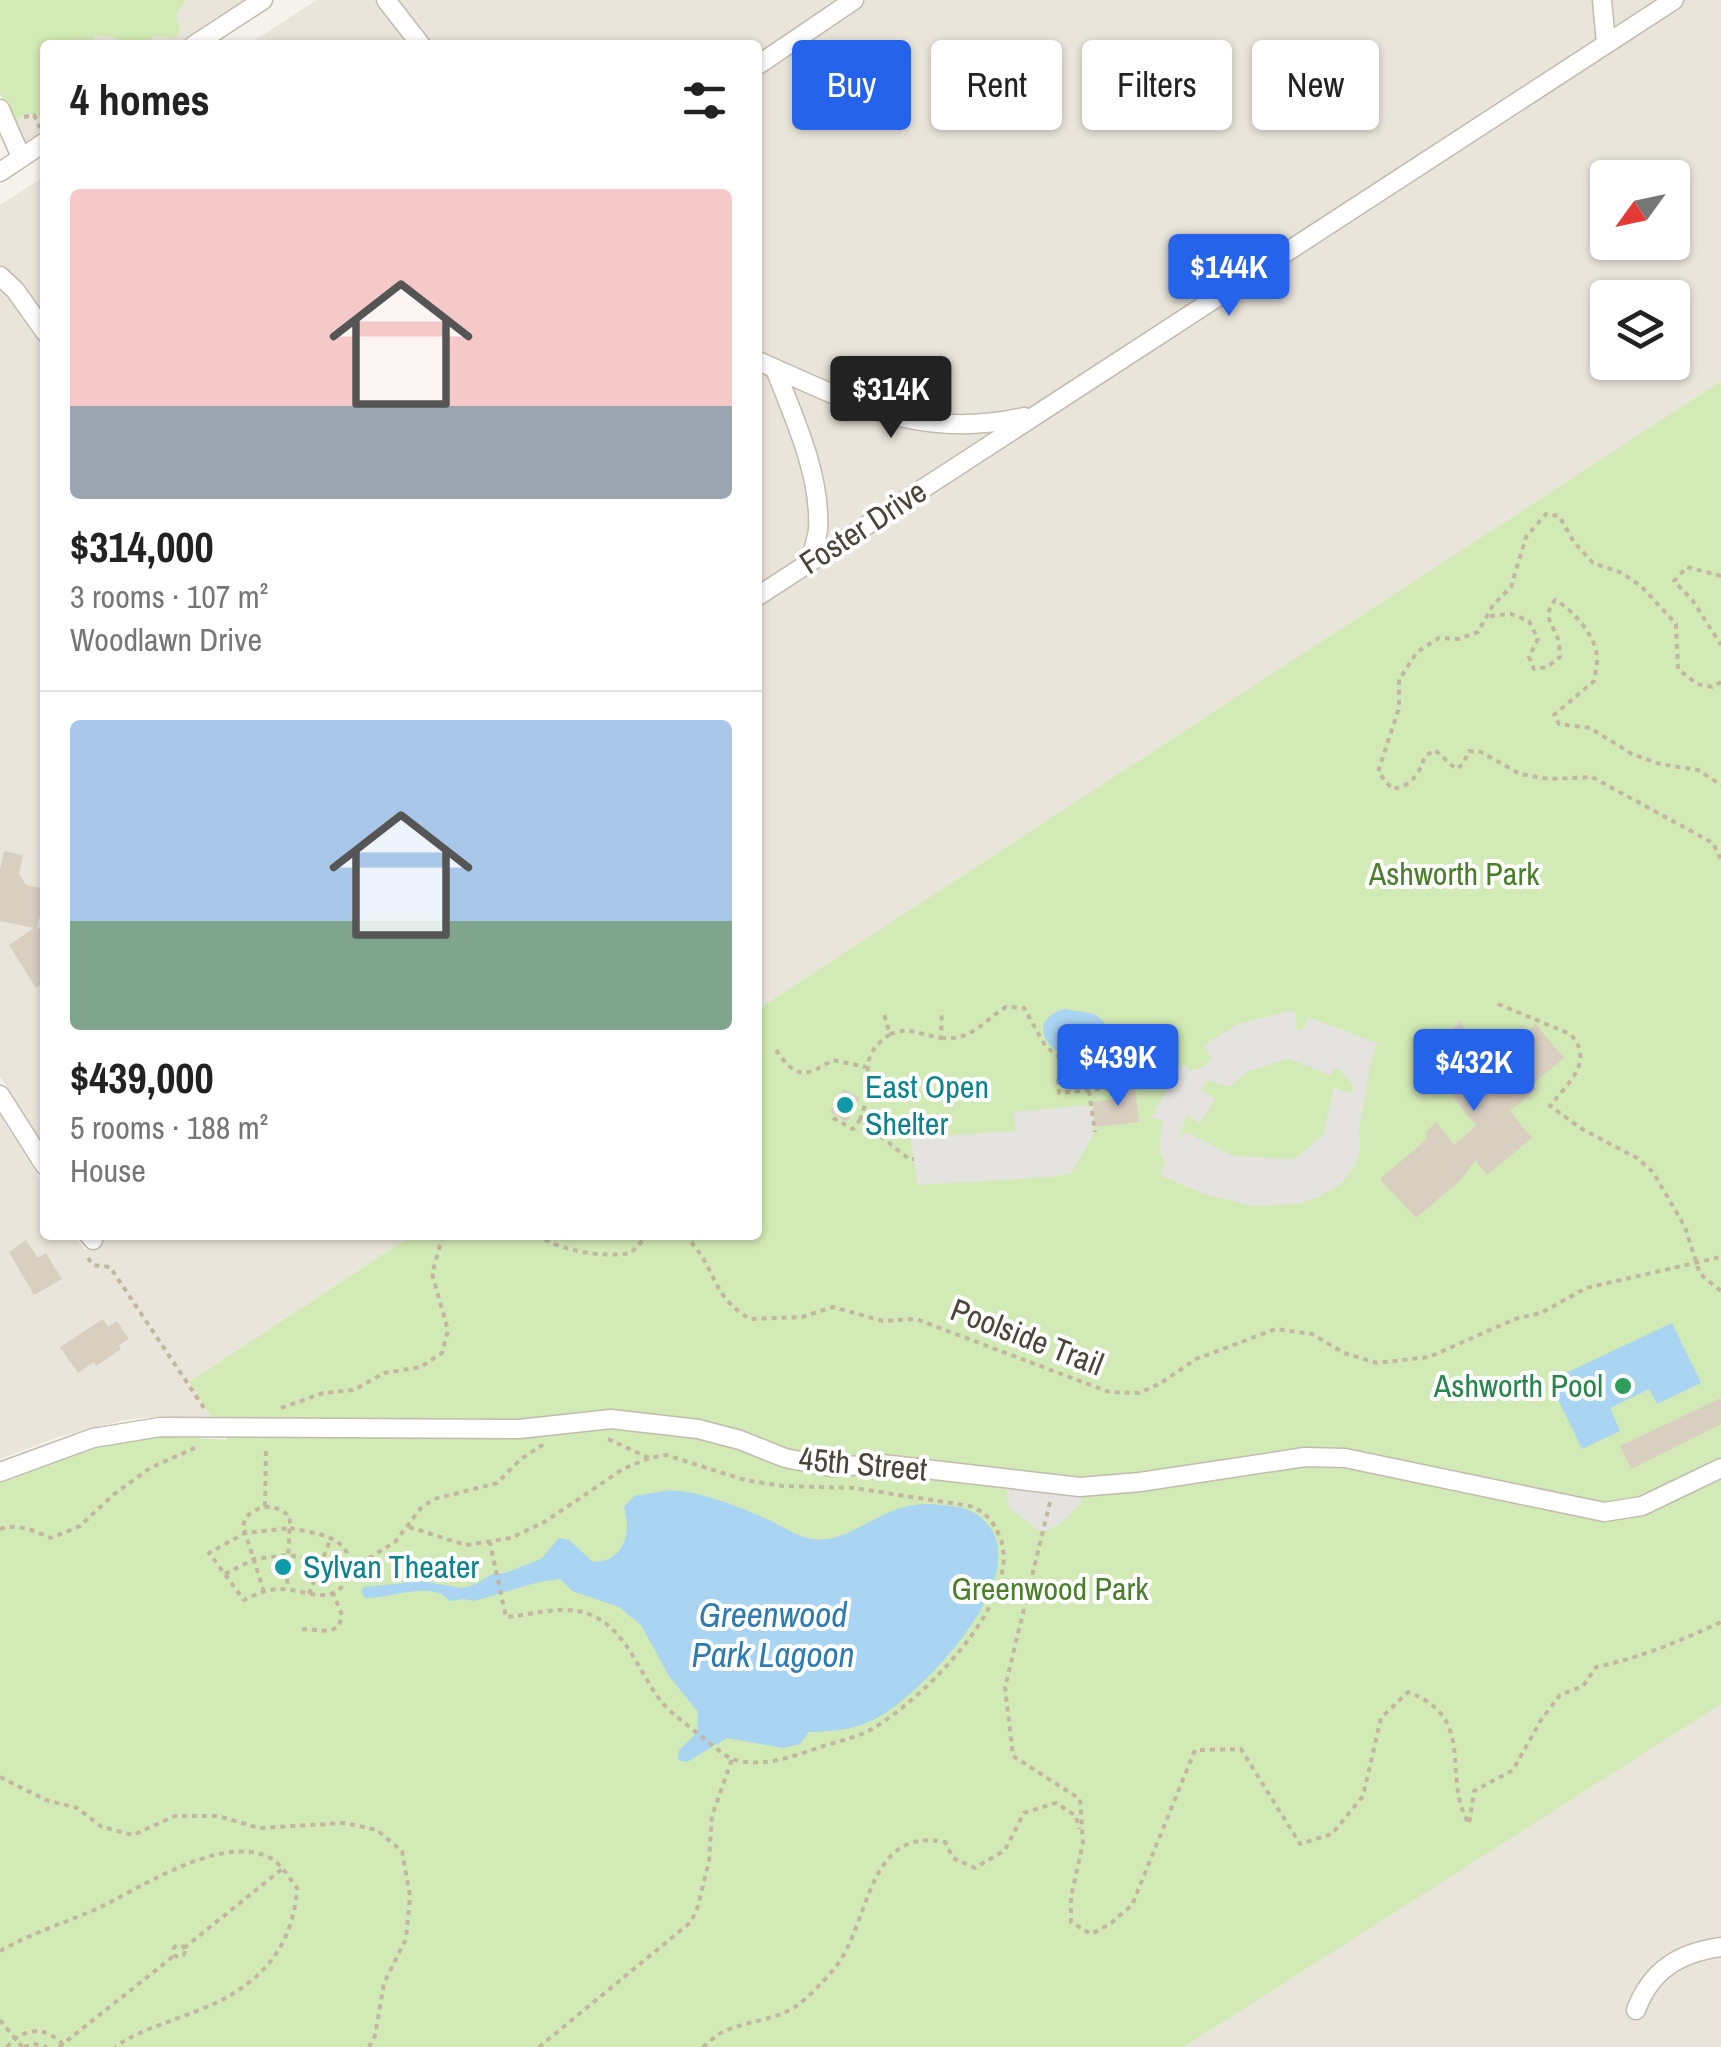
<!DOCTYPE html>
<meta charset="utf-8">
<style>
:root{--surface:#fff;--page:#f2f2f2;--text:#222;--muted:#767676;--line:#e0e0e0;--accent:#2563eb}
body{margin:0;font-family:"Archivo Narrow",sans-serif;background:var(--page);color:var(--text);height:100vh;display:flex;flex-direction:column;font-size:38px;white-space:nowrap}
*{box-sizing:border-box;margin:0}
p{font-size:32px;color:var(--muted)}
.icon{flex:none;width:55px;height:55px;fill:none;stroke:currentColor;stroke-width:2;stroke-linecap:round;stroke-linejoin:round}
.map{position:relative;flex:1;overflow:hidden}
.details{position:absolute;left:40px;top:40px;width:722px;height:1200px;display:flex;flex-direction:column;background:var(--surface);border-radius:10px;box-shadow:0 2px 8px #0004}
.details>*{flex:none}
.guide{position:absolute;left:792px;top:40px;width:778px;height:90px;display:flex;gap:20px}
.needle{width:65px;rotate:237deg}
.controls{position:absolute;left:1590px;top:160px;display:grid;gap:20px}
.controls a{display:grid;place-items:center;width:100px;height:100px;border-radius:10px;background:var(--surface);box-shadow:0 2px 8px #0004;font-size:50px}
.price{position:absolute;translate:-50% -85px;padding:0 22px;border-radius:10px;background:var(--accent);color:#fff;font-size:32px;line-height:65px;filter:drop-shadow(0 2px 5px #0008)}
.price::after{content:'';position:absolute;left:50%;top:60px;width:30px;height:22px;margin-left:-15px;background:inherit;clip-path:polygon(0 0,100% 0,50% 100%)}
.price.selected{background:#222;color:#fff}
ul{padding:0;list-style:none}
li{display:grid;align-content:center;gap:20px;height:530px;padding:0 30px}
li+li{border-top:2px solid var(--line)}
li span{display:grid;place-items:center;height:310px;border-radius:10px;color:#555}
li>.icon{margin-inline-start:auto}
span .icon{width:180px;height:180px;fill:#fffc;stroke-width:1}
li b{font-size:42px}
h2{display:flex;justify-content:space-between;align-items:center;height:120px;padding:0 30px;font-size:42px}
.chip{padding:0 35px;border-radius:10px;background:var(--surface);box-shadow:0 2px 8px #0004;font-size:35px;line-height:90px}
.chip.selected{background:var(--accent);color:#fff}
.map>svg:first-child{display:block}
</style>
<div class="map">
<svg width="1721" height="2047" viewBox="0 0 1721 2047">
<rect width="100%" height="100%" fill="#f6f3ec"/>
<g fill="#eae5da" fill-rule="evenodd">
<polygon points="0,0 246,0 178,45 45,45 45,132 26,143 15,127"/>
<path d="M317,0H1721V381L758,1009V45H247ZM1608,178H1672V242H1608ZM1608,298H1672V362H1608Z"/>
<polygon points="45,176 45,1147 0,1076 0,205"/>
<polygon points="0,1115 45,1187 45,1235 75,1235 84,1250 103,1239 101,1235 412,1235 190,1381 214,1418 149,1417 120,1421 58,1437 0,1459"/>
<polygon points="1721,1704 1721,2047 1184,2047 1685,1726"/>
</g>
<g fill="#d2eab5">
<polygon points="0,0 186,0 176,15 180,30 175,38 154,36 147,45 124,45 113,37 94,35 92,45 45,45 45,117 25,113 15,121 0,94"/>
<path d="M1721,381V1704L1184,2047H0V1483C49,1463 102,1439 157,1437C180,1436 204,1439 227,1440L189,1382L412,1235H758V1009Z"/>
</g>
<g fill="#e5e3e0" fill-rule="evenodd">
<path d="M1290,1011L1296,1012V1028L1299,1031L1305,1027L1308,1017L1377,1043L1371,1063L1359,1128L1360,1152L1355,1166L1341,1184L1318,1197L1297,1204L1254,1206L1207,1195L1160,1175L1165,1162L1160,1153L1161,1128L1165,1121L1151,1118L1179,1068L1183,1064L1190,1071L1204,1067L1211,1058L1204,1045L1238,1024ZM1288,1058L1330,1075L1335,1068L1339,1069L1352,1084L1353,1090L1350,1094L1334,1087L1323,1135L1295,1159L1233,1156L1186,1132L1178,1140L1186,1117L1190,1116L1199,1124L1215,1099L1201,1090L1208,1080L1229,1087L1247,1072Z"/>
<polygon points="1091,1105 1095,1132 1071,1173 1054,1177 918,1185 910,1138 1016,1131 1014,1112"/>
<polygon points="1005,1478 1080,1487 1081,1503 1059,1525 1041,1532 1009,1508"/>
</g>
<g fill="#a9d4f2">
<path d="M1064,1009L1095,1014L1104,1022L1103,1042L1085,1057C1049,1062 1023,1021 1064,1009Z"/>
<polygon points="1672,1323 1701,1383 1657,1404 1649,1389 1610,1408 1620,1431 1582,1449 1549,1381"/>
<path d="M670,1490C704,1492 740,1507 771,1521C783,1527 800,1538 813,1539C855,1545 884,1496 942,1505C951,1506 963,1507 971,1511C1053,1556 929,1687 882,1715C860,1729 835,1732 809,1732L800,1744L783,1748L727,1738L687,1762L678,1760L679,1750L697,1733L698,1712L669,1676L641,1625L619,1607L572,1591L560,1579L539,1582L474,1601L464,1599L450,1601C432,1579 390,1599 365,1598L361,1592L364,1587L422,1581L462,1588L476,1584L492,1574L505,1573L541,1559L559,1538L569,1540L593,1562C624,1562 632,1533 624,1507L634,1496Z"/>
</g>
<g fill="#d8cfc1">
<polygon points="4,851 23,855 19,874 26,885 45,889 37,929 45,924 45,982 36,988 9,945 34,928 0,921 0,870"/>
<polygon points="1460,1022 1489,1057 1502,1047 1504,1050 1536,1024 1564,1058 1533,1084 1537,1089 1510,1111 1532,1138 1487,1175 1475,1160 1462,1179 1416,1218 1380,1179 1427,1139 1425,1133 1436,1122 1454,1145 1476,1126 1449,1092 1456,1085 1427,1049"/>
<polygon points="1135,1087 1139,1122 1096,1127 1093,1102 1118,1099 1116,1089"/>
<polygon points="844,1089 860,1098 847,1122 830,1112"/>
<polygon points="26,1240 38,1258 46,1253 62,1279 34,1295 9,1252"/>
<polygon points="103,1319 108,1327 117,1321 129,1339 119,1345 121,1349 96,1366 94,1362 78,1373 60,1347"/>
<polygon points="1721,1398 1721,1424 1631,1469 1620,1446"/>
</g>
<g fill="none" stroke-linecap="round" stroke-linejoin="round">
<defs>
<g id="street">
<polyline points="386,0 421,45"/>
<polyline points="1602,0 1606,43"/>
<polyline points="194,45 263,0"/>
<polyline points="758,65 854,0"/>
<polyline points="0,109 21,157"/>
<polyline points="0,172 45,142"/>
<polyline points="0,276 15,290 45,332"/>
<path d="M758,361C852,402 918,441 1024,417"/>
<path d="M775,369C794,418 821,475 818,529C817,539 813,550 811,560"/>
<polyline points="758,596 1674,0"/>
<polyline points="0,1095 45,1166"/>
<polyline points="89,1235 93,1240"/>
<polyline points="0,1472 93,1438 160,1427 519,1429 611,1419 698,1429 740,1440 785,1458 831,1467 882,1464 1080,1487 1140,1482 1305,1457 1345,1458 1604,1512 1642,1506 1721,1468"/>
<path d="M1636,2010C1651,1970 1679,1953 1721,1947"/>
</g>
</defs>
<use href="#street" stroke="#c2bbae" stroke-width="21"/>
<g stroke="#c4b79f" stroke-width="4" stroke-dasharray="5 5" stroke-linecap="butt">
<polyline points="24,117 34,115 40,128"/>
<polyline points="1721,576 1687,567 1674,581 1693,601 1721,645"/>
<path d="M1490,616L1511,614L1529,621L1538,639L1529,657L1534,669L1547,667L1560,657C1560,655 1559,640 1558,639C1552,623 1542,617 1555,600C1573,610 1594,634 1597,655C1598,663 1595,674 1594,681L1554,715L1559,724L1590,728L1632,754L1660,764L1698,770L1721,785"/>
<path d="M1721,682L1712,687L1697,684L1678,669L1676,624L1641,586L1622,573L1593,563L1574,542L1559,516L1546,514L1526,537L1511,587L1493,605L1478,632L1458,639L1439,638L1417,652L1399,680V708L1378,772L1392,789C1412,786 1419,774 1425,756L1435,750L1456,769L1463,764L1469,751L1481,752L1520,774L1549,779L1592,777L1713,843L1721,860"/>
<path d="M1498,1004L1570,1034C1596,1061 1567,1084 1550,1106L1582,1129L1637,1158L1653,1172L1685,1227L1700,1274L1721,1291"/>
<polyline points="890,1034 906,1030 941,1038 942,1010"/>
<path d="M941,1038C972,1041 982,1022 1006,1007L1024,1008L1046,1047L1065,1061L1058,1080L1059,1093L1114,1088"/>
<path d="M776,1050C797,1080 805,1077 833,1060L866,1067"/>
<polyline points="1089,1091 1095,1132"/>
<polyline points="833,1118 853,1129 860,1120 909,1159 914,1159"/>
<path d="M860,1120C863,1110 869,1096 868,1086C867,1060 867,1051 890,1034L883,1011"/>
<path d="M536,1235C562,1251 602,1258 631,1253L648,1235"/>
<path d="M684,1235C717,1265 708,1294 750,1319L802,1317L833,1307L883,1321L916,1319L1109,1392L1139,1393L1161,1383L1196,1359L1276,1329L1312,1334L1344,1353L1377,1363L1429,1357L1515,1319L1541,1313L1586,1288L1721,1257"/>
<polyline points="88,1258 93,1265 110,1267 204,1408"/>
<polyline points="281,1408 323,1393 354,1390 384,1373 421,1367 442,1353 448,1330 432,1274 443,1235"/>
<polyline points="608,1439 649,1458"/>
<path d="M1050,1502L1005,1687L1013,1756L1080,1799L1083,1843L1071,1897V1922L1091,1934L1110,1924L1132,1905L1195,1750L1241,1749L1300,1844L1332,1834L1363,1796L1381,1718L1408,1692C1479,1719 1440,1775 1469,1824L1474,1791L1513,1770L1541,1720L1560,1695L1583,1686L1596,1667C1640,1658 1680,1641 1721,1622"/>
<polyline points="265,1506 266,1446"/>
<path d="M409,1527L466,1545L511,1538L546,1521L623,1469L649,1458L666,1455L745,1480L783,1486L854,1488L970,1506C986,1512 993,1521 1000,1537C1024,1600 922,1700 872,1729C856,1738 838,1741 821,1747C793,1756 762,1769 732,1759C723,1755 714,1746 707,1741C692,1728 673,1716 661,1701C638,1672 627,1629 589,1614C561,1604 533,1615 506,1617L490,1543"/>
<path d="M290,1528C311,1533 342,1534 349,1558C352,1567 350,1573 346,1581C331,1607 304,1589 281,1589C268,1589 256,1594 244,1600L209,1553L245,1533Z"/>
<path d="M0,1529C18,1523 35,1531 51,1538L80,1526L113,1495L150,1468L197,1447"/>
<polyline points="225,1574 254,1559 289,1555 338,1566 366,1560 395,1542 421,1508 434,1499 497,1483 521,1459 544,1444"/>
<path d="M264,1592L243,1526L246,1517C260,1504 275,1503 290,1517L287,1588"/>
<polyline points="309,1594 331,1538"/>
<polyline points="302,1629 330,1631 339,1626 342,1615 333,1593"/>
<polyline points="0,1777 46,1800 77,1808 102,1827 133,1835 175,1816 218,1816 259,1828 345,1823 377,1830 402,1851 410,1896 406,1939 384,1983 375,2036 369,2047"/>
<circle cx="179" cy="1951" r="6"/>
<polyline points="184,1948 282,1869"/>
<path d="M0,1951C30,1934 61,1924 92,1911C135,1892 223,1830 272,1859C282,1865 290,1879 297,1888C293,1953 254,1990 194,2012C167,2023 139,2030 115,2047"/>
<polyline points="0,2020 22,2047"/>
<path d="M7,2047C24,2026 48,2026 65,2047"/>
<polyline points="24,2047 35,2044 47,2047"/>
<polyline points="59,2047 175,1955"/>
<polyline points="539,2047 691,1922 698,1906 709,1861 712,1816 732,1759"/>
<path d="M703,2047C709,2043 715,2036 721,2033C744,2021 773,2021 795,2007C808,1998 824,1981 834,1969C871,1925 865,1826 945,1842L953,1858L975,1868L1005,1850L1024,1813L1056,1803L1076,1816L1079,1829"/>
</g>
<use href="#street" stroke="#fff" stroke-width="18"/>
</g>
<g fill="#0f9aa8" stroke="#fff" stroke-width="4">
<circle cx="845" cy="1105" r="10"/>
<circle cx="283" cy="1567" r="10"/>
</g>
<circle fill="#2e9e5b" stroke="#fff" stroke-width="4" cx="1623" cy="1386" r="10"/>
<g text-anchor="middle" stroke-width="8" stroke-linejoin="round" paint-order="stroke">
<g font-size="32" fill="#4b4439" stroke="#fff">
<text transform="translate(863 527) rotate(-33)" y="11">Foster Drive</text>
<text transform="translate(1027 1337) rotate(21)" y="11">Poolside Trail</text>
<text transform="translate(863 1464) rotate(5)" y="11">45th Street</text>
</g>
<g font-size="32" fill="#4a7f2a" stroke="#fff">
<text x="1454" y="885">Ashworth Park</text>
<text x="1050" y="1600">Greenwood Park</text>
</g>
<g font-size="32" fill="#0d838f" stroke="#fff" text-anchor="start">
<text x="865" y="1098">East Open<tspan x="865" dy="37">Shelter</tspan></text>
<text x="303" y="1578">Sylvan Theater</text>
</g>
<g font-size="32" fill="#27864d" stroke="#fff" text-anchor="end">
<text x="1603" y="1397">Ashworth Pool</text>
</g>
<g font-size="35" font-style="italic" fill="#2e7ab2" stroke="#fff">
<text x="773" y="1627">Greenwood<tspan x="773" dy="40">Park Lagoon</tspan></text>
</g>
</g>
</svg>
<div class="controls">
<a><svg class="needle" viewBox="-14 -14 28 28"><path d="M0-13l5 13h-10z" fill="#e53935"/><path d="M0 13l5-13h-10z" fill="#767676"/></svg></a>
<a><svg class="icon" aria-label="layers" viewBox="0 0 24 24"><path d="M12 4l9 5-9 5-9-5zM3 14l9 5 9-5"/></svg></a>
</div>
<b class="price" style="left:1229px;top:319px">$144K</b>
<b class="price selected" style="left:891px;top:441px">$314K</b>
<b class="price" style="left:1118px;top:1109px">$439K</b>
<b class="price" style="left:1474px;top:1114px">$432K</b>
<div class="guide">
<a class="chip selected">Buy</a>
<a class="chip">Rent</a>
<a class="chip">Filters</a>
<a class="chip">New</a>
</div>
<section class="details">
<h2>4 homes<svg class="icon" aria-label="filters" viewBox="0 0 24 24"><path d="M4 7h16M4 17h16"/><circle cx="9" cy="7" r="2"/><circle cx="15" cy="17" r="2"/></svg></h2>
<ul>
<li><span style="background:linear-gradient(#f6c9c9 70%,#9aa5b1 0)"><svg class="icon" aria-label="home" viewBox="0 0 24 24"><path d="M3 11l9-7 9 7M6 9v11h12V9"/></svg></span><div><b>$314,000</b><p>3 rooms · 107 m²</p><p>Woodlawn Drive</p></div></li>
<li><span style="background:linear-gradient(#a9c7e8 65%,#7fa58c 0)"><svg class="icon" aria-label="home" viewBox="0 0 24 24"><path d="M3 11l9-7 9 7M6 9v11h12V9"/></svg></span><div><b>$439,000</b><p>5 rooms · 188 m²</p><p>House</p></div></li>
</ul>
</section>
</div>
